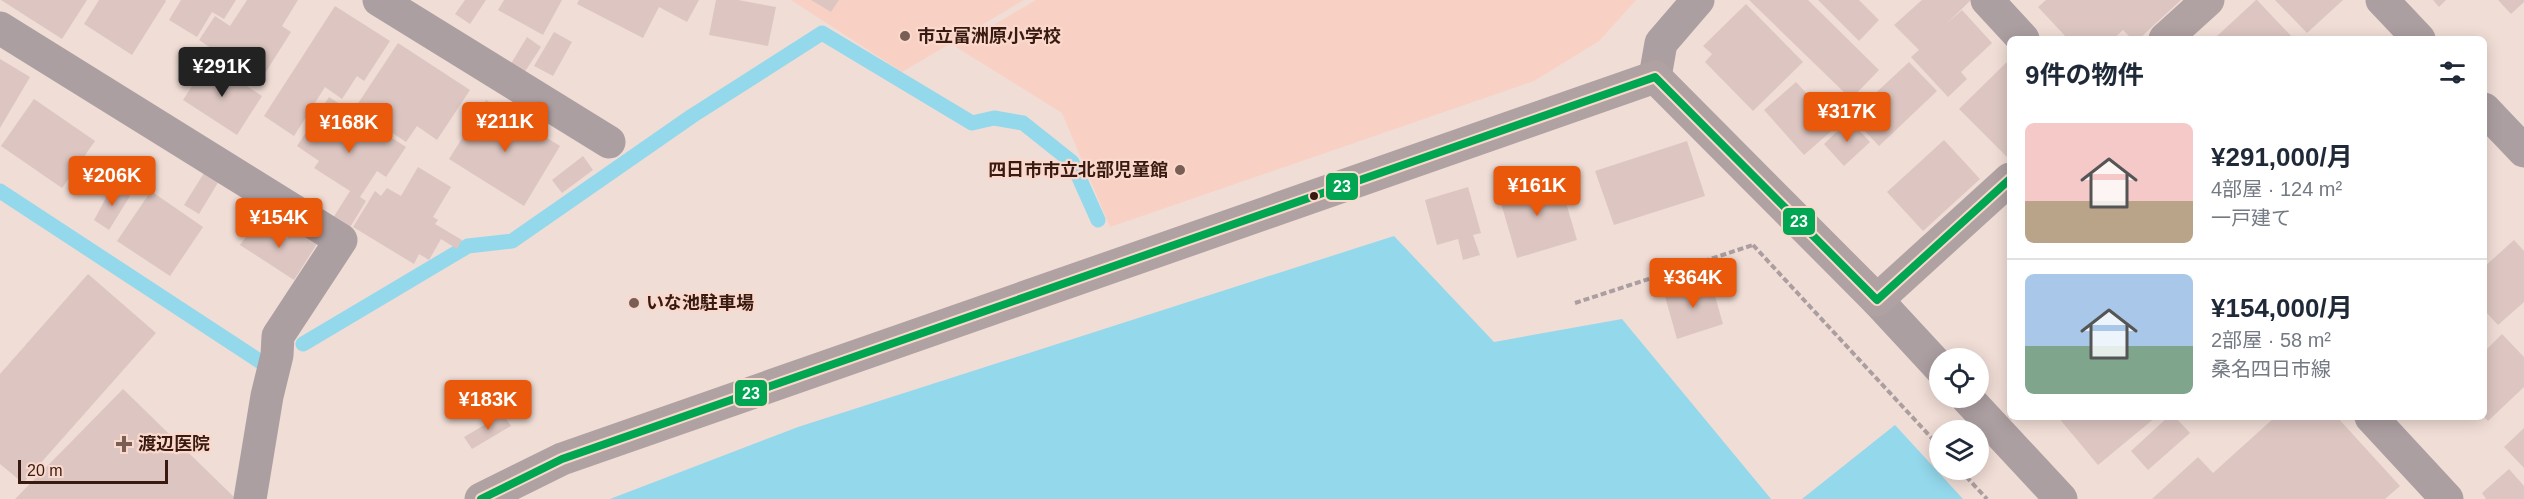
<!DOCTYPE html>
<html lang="ja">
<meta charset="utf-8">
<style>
:root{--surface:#fff;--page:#f6f6f7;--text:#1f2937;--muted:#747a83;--line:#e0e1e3;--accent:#ea580c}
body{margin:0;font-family:Arial,"Noto Sans JP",sans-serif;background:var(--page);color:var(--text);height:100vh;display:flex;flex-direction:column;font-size:22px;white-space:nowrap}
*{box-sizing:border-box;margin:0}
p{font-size:20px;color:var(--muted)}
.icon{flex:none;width:33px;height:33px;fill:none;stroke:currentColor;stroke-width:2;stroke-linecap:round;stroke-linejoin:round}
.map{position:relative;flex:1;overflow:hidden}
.drawer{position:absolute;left:2007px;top:36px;width:480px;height:384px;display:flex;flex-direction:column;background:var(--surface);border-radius:9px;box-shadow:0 3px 15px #0003}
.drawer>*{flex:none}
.buttons{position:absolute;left:1929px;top:348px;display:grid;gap:12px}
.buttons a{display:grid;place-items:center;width:60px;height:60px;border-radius:50%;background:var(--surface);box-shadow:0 3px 15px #0003;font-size:30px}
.scale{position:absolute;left:18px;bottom:15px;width:150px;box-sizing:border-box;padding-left:6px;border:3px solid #391a10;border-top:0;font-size:16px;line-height:21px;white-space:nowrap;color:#391a10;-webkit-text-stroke:4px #fad8cc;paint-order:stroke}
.price{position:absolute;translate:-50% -51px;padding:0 14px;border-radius:6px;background:var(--accent);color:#fff;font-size:20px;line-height:39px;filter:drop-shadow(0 2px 3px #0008)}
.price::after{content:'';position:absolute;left:50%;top:36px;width:18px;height:14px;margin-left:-9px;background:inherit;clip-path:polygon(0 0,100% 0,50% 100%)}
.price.active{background:#222;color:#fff}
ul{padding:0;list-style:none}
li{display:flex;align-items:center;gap:18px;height:150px;padding:0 18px}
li+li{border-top:2px solid var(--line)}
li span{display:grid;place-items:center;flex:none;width:168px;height:120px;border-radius:9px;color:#555}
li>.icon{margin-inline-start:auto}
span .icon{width:72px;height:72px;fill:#fffc;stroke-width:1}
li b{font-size:26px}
h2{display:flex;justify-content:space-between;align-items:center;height:72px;padding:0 18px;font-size:26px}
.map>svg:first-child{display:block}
</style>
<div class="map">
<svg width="2524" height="499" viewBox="0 0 2524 499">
<rect width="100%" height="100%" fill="#f0ddd6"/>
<g fill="#f8d1c4">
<polygon points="791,0 1024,0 902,72"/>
<polygon points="1036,0 1636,0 1599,41 1534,81 1110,227 1062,113 956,47"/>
</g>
<g fill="#94d8ec">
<polygon points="1394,236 1494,342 1622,319 1771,499 610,499 798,427"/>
<polygon points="1895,425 1963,499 1802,499"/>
</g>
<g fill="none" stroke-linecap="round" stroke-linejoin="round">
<g stroke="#94d8ec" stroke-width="15">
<polyline points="0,191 264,364"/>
<polyline points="303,344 468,246 512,241 692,116 822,33 972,123 994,118 1023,123 1072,162 1098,220"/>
</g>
</g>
<g fill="#ddc6c2">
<polygon points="1,0 87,0 62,39"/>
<polygon points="99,0 165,0 166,1 132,55 84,24"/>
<polygon points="181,0 236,0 224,19 212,12 197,37 169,20"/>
<polygon points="247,0 298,0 282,26 291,32 257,86 210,56 214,50 199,40 215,16 230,26"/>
<polygon points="465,0 486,0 470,24 455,14"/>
<polygon points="504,0 562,0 543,35 498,10"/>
<polygon points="579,0 699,0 687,22 659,7 643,38 577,4"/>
<polygon points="716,0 738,0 776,7 768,46 709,35"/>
<polygon points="811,0 839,0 831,12"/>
<polygon points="1749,0 1808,0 1879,70 1851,99"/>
<polygon points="1818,0 1859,0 1879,20 1859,41"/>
<polygon points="1922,0 1971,0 1946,24 1962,10 1992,43 1961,72 1967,79 1948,97 1911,57 1919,50 1894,25"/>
<polygon points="2046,0 2181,0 2139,39 2132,39 2123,30 2113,39 2068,39 2038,7"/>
<polygon points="2256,0 2257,0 2294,39 2218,39 2216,37"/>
<polygon points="2275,0 2343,0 2307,33"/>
<polygon points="2433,0 2446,0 2439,7"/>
<polygon points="2498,0 2524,0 2524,2 2511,14"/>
<polygon points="1746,4 1803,62 1753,111 1705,62 1712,54 1703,46"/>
<polygon points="335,6 390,41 364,81 357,76 342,99 325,87 294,136 264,116"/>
<polygon points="554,32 572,42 553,76 534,66"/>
<polygon points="527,37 541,47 522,76 509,67"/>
<polygon points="398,43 470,90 437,140 417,126 406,142 355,108"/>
<polygon points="0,59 30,77 0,128"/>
<polygon points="2010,59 2010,156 2008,158 1959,109"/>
<polygon points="208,61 262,96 237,135 183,100"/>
<polygon points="1909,62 1937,91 1879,146 1851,116"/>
<polygon points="1796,82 1837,126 1804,155 1764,110"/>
<polygon points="329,97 406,147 386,177 377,171 360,197 366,201 349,229 333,218 350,191 314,168 319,161 297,146"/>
<polygon points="34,99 95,141 62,188 1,146"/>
<polygon points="486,100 560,146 524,206 449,159"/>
<polygon points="1849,120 1870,142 1844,166 1824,144"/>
<polygon points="1944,140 1980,179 1923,231 1887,192"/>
<polygon points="1687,141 1705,196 1614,225 1595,171"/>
<polygon points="583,156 593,170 562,193 552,180"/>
<polygon points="418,167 451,187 433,217 438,220 435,224 462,240 457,249 441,239 429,260 419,254 414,264 353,227 375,191 381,196 387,188 401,196"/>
<polygon points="204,173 219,181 199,214 184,205"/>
<polygon points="1558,176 1577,240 1517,258 1498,193"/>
<polygon points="113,185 130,196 109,230 94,220"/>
<polygon points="1468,187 1481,233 1473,235 1480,255 1463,260 1458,239 1437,245 1425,200"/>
<polygon points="151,191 203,227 170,276 117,241"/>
<polygon points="258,220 287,239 294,229 317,244 294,280 240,245"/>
<polygon points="2514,240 2524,251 2524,302 2498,325 2484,310 2484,267"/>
<polygon points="88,274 156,333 23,483 0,464 0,374"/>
<polygon points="1710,279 1723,324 1677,339 1664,293"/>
<polygon points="2502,334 2524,357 2524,387 2488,421 2484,417 2484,352"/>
<polygon points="123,389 236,499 15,499"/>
<polygon points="503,414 511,426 472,449 464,437"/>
<polygon points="2058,417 2156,417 2098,465"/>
<polygon points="2168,417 2175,417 2190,433 2148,470 2131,451"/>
<polygon points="2275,417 2337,417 2400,486 2385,499 2152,499 2198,457 2213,473"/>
<polygon points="2524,428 2524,468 2504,447"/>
<polygon points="2509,469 2524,486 2524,499 2486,499 2482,493"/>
</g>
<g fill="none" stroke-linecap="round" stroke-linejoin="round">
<g stroke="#ab9ea0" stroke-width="4" stroke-dasharray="6 3" stroke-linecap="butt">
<polyline points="1753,245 1940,447"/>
<polyline points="1575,303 1753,245"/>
<polyline points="1960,470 1987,499"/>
</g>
<g stroke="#ac9fa2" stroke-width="33">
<polyline points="379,0 609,142"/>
<polyline points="1987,0 2023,39"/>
<polyline points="2382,0 2419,39"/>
<polyline points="0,28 341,240 278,336 277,355 267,396 250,499"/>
<polyline points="1655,77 1661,43 1698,0"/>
<polyline points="2484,109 2524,151"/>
<polyline points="1877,300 1940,368"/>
<polyline points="1967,398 2061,499"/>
<polyline points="2371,417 2447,499"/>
</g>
<g stroke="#b0a1a2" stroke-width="33">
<polyline points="2165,39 2208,0"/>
<polyline points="481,499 562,459 1655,77 1877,300 2010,179"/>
</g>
<defs>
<polyline id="bus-1" points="481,499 562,459 1655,77 1877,300 2010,179"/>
</defs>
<use href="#bus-1" stroke="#fad8cc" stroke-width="12"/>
<use href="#bus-1" stroke="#00a651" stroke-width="8"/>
</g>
<g fill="#795e55" stroke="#fad8cc" stroke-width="2">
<circle cx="905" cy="36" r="6"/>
<circle cx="1180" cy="170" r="6"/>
<circle cx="634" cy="303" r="6"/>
<path d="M121 435h6v6h6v6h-6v6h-6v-6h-6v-6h6z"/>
</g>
<circle fill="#391a10" stroke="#fad8cc" stroke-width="2" cx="1314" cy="196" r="5"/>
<g text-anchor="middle" stroke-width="4.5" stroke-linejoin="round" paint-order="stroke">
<g font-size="18" font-weight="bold" fill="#391a10" stroke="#fad8cc" text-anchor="start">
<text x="917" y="42">市立富洲原小学校</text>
<text x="1168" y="176" text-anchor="end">四日市市立北部児童館</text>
<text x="646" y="309">いな池駐車場</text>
<text x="138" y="450">渡辺医院</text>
</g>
</g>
<g stroke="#fad8cc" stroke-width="2">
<rect x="1325" y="172" width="34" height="29" rx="6" fill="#00a651"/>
<rect x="1782" y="207" width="34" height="29" rx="6" fill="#00a651"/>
<rect x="734" y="379" width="34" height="28" rx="6" fill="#00a651"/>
</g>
<g font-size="16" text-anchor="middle" font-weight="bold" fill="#fff">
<text x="1342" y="192">23</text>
<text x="1799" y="227">23</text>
<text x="751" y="399">23</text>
</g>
</svg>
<div class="buttons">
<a><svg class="icon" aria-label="locate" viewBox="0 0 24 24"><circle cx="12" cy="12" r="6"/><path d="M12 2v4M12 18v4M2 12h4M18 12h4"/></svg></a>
<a><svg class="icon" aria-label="layers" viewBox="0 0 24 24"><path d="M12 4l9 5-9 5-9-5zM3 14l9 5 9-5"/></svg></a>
</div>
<div class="scale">20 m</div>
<b class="price active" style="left:222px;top:98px">¥291K</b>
<b class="price" style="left:1847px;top:143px">¥317K</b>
<b class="price" style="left:505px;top:153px">¥211K</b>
<b class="price" style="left:349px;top:154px">¥168K</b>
<b class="price" style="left:112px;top:207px">¥206K</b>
<b class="price" style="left:1537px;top:217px">¥161K</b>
<b class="price" style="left:279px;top:249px">¥154K</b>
<b class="price" style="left:1693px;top:309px">¥364K</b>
<b class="price" style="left:488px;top:431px">¥183K</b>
<section class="drawer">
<h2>9件の物件<svg class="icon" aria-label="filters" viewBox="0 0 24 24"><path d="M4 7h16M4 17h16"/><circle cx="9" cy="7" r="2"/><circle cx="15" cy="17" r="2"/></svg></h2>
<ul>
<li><span style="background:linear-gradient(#f6c9c9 65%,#b9a48a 0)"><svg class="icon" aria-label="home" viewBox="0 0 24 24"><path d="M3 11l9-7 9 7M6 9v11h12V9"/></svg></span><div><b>¥291,000/月</b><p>4部屋 · 124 m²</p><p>一戸建て</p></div></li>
<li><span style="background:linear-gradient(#a9c7e8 60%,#7fa58c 0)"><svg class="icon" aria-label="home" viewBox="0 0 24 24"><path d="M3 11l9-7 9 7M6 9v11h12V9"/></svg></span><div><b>¥154,000/月</b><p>2部屋 · 58 m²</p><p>桑名四日市線</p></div></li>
</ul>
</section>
</div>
